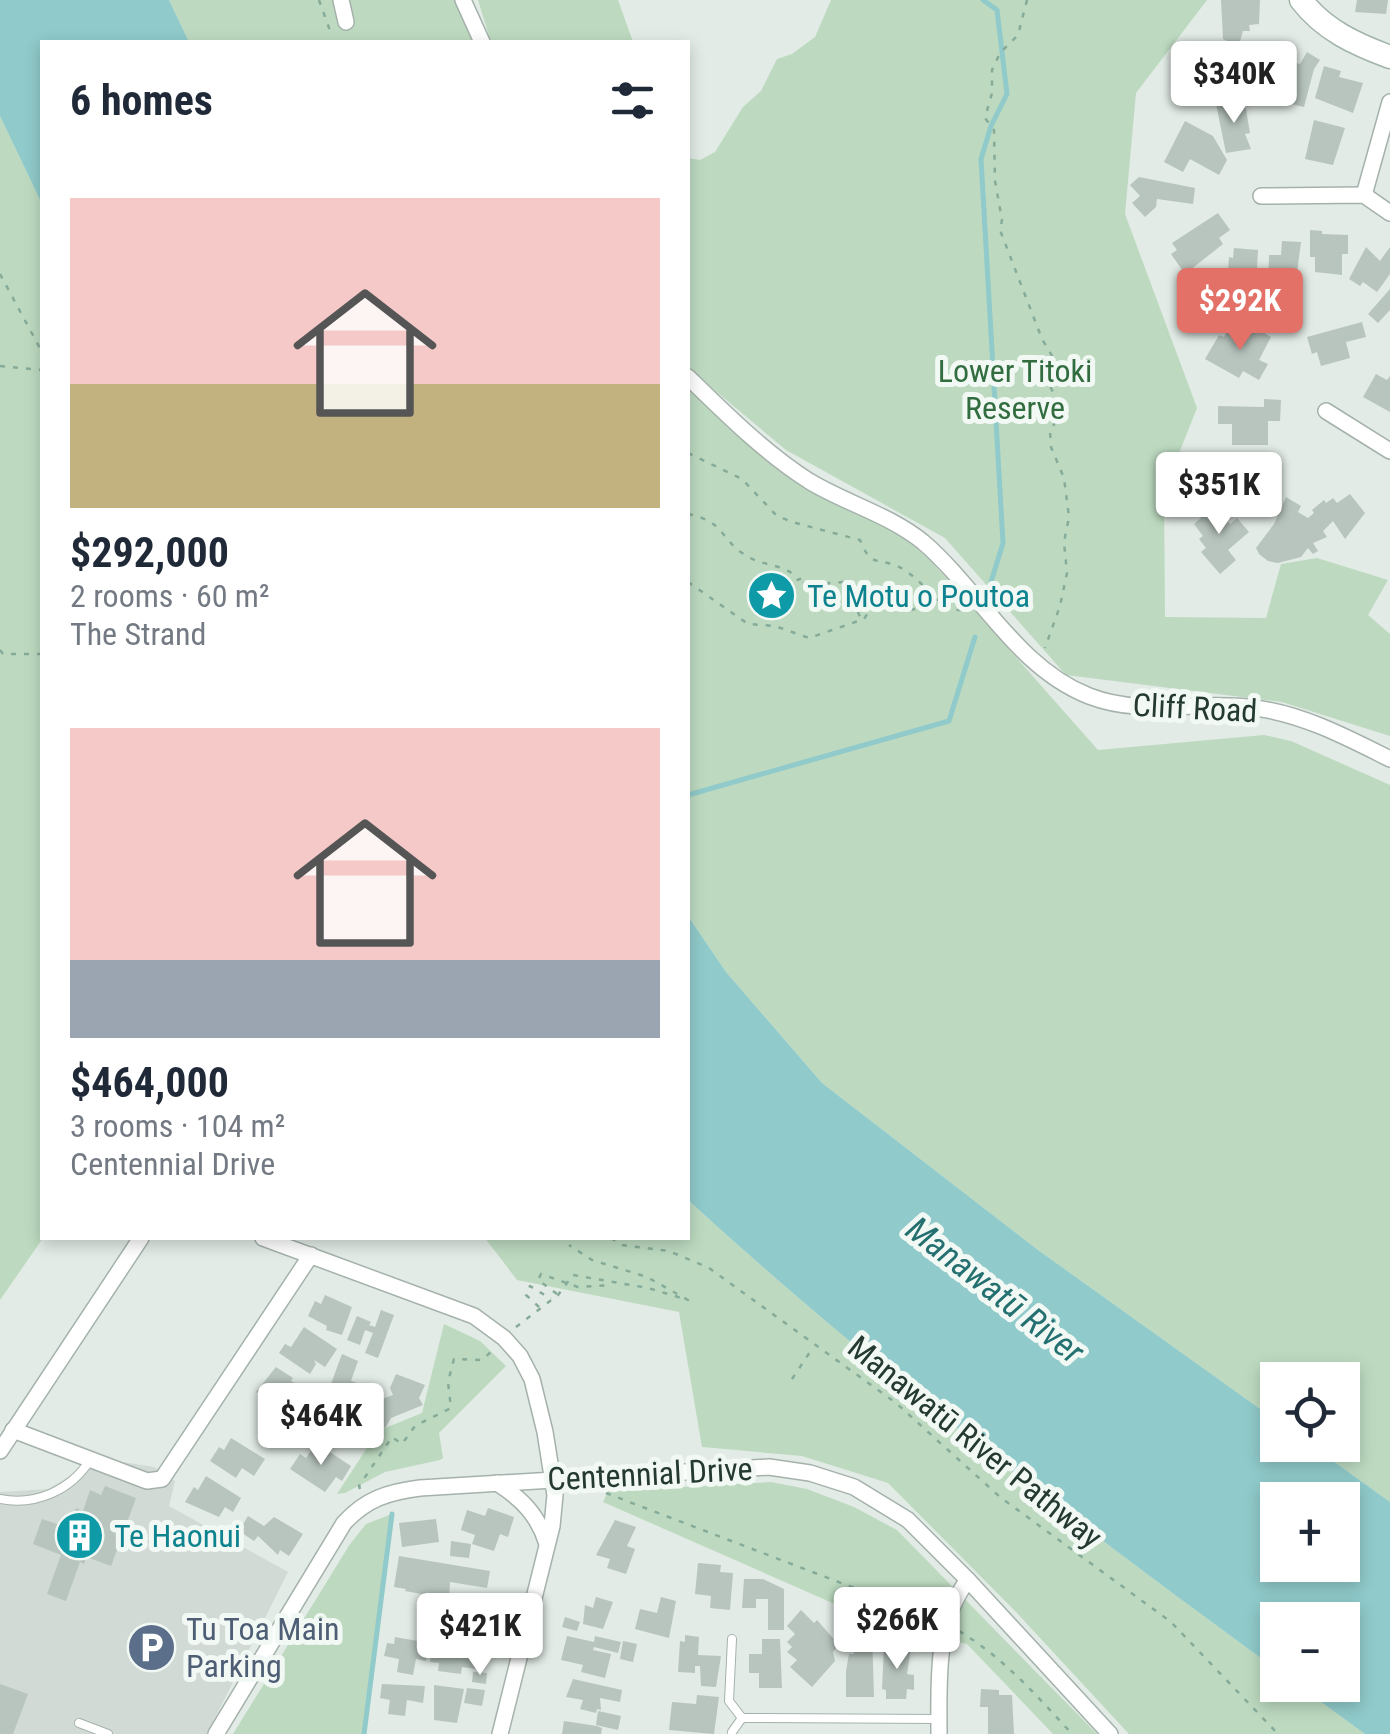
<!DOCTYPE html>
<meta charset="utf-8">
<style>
:root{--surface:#fff;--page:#f6f6f7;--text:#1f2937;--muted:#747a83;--accent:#e47167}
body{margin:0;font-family:"Roboto Condensed",sans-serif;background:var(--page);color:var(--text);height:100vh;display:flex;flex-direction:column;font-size:38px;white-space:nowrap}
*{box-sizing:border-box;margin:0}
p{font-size:32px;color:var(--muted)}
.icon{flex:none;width:55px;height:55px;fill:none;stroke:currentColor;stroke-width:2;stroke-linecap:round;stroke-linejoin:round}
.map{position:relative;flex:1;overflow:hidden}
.side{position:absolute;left:40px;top:40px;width:650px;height:1200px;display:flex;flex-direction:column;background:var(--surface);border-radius:0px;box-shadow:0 5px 15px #0003}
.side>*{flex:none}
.buttons{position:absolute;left:1260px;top:1362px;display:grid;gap:20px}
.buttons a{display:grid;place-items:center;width:100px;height:100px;border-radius:0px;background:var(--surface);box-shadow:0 5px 15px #0003;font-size:50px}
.price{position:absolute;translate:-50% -85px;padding:0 22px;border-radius:10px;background:#fff;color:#222;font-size:32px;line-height:65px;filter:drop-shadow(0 2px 5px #0008)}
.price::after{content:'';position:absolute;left:50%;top:60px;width:30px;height:22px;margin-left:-15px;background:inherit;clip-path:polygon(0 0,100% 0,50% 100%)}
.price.current{background:var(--accent);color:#fff}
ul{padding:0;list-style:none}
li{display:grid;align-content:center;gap:20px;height:530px;padding:0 30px}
li span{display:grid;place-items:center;height:310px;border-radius:0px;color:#555}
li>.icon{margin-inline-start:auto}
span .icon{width:180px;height:180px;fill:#fffc;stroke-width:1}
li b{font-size:42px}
h2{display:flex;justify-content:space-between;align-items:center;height:120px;padding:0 30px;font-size:42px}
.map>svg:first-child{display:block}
</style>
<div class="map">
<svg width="1390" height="1734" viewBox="0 0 1390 1734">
<rect width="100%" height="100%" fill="#e2ebe5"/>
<polygon fill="#d1dad4" points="116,1461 154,1467 175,1481 169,1506 288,1572 207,1734 0,1734 0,1492 48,1489 89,1464"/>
<g fill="#bddac0">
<polygon points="169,0 456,0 474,42 189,42"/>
<polygon points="478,0 618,0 633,42 491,42"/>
<polygon points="831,0 1207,0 1136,93 1125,214 1197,408 1164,491 1165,617 1266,618 1281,564 1317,558 1388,580 1368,615 1390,634 1390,736 1282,702 1066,675 945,538 786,450 688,368 688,158 700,160 715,152 743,107 761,91 777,59 792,54 815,37"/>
<polygon points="0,116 42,204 43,1238 0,1300"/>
<polygon points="688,389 816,492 902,536 930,560 1098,750 1264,735 1291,741 1390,785 1390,1502 1311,1445 1342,1445 1342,1380 1278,1380 1277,1421 1038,1250 822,1083 726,972 688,916"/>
<path d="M688,1200C873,1370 1075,1522 1277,1670L1278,1685H1298L1365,1734H1129L1016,1612L888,1483L802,1456L702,1447L679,1312L517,1280L485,1238H688Z"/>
<polygon points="444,1324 480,1341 506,1366 439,1433 443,1458 440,1460 385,1472 345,1493 337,1494 378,1431 422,1413"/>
<polygon points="771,1482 807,1489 854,1507 897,1530 1097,1734 1053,1734 967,1644 921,1634 919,1641 603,1502 608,1491"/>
<polygon points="392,1514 364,1734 233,1734 350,1544 366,1524"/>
</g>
<g fill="#90caca" fill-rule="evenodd">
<polygon points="0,0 169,0 189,42 42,42 42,204 0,116"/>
<path d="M688,916L726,972L822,1083L1038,1250L1277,1421L1278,1445H1311L1390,1502V1734H1365L1298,1685H1342V1620H1278L1277,1670C1075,1522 873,1370 688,1200ZM1278,1500H1342V1565H1278Z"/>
</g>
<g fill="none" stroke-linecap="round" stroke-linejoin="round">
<g stroke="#90caca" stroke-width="5">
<polyline points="983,0 997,10 1007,94 991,126 981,159 1003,543 991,582"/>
<polyline points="688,795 949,721 975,637"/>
<polyline points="364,1734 392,1514"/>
</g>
</g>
<g fill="#b8c5be">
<polygon points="1221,0 1260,0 1259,24 1249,25 1250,31 1243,31 1240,41 1229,42 1223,39"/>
<polygon points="1357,0 1388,0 1386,14 1355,12"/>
<polygon points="1307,52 1320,60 1314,69 1304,107 1291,104 1292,97 1280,94 1282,86 1278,85 1285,67 1292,69 1293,62 1300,64"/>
<polygon points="1324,66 1341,71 1339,77 1363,83 1353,113 1315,98"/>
<polygon points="1236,101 1246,109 1250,133 1245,134 1251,149 1226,153 1216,104"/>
<polygon points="1314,120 1345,128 1333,165 1305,159"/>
<polygon points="1185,121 1213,136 1227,160 1219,175 1190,159 1183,172 1164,162"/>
<polygon points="1139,177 1195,188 1193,204 1157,199 1156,207 1145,217 1132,203 1140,196 1130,185"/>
<polygon points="1218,213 1230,230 1219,238 1223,244 1185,274 1171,254 1177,250 1172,243"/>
<polygon points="1310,230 1322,231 1322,234 1348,235 1348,254 1342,254 1342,275 1315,272 1315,257 1310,257"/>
<polygon points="1282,241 1301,242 1295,289 1268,288 1269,255 1281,255"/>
<polygon points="1366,247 1380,261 1390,247 1390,274 1377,292 1363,282 1360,286 1349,279"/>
<polygon points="1234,248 1258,250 1257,269 1250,269 1250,276 1254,276 1252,304 1240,303 1240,312 1224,311 1225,302 1209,301 1211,284 1221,285 1222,271 1228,272 1229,257 1233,258"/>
<polygon points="1390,289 1390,310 1378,323 1368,314"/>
<polygon points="1362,322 1366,337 1346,342 1350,358 1321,366 1317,352 1312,354 1307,337"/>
<polygon points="1254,327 1271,337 1259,360 1268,364 1259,380 1243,371 1239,378 1205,359 1219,335 1224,337 1228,330 1246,340"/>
<polygon points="1376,374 1387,380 1390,376 1390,412 1363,397"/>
<polygon points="1264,399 1281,400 1280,421 1268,421 1268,445 1232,445 1232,424 1218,424 1218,406 1264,407"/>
<polygon points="1350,494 1365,513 1345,539 1333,521 1323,531 1327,537 1313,543 1318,551 1313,554 1308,548 1301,557 1278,563 1268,561 1259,554 1256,548 1274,524 1286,497 1301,506 1298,512 1308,518 1314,513 1312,510 1324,500 1326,503 1333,498 1337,503"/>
<polygon points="1212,503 1230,524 1237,518 1249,532 1228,550 1236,560 1220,574 1201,552 1206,548 1199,539 1203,536 1194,524 1201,518 1198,515"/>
<polygon points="325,1295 352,1307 342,1335 326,1330 327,1326 308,1316 315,1301 321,1304"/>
<polygon points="381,1310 394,1315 378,1358 365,1353 373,1333 365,1330 360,1345 347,1340 357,1316 371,1322 369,1325 375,1327"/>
<polygon points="304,1327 337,1349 325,1367 314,1360 316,1364 310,1374 279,1353 285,1344 291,1347"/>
<polygon points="342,1354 358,1361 351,1381 372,1388 364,1409 353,1404 350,1411 341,1405 344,1398 328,1392"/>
<polygon points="276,1367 293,1378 291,1381 296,1384 294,1388 302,1393 307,1386 317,1393 302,1422 256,1392"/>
<polygon points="396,1374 425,1385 419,1398 423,1405 391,1418 385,1428 368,1416 377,1401 393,1395 390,1388"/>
<polygon points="231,1438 265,1459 254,1476 242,1468 236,1478 210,1461 219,1447 224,1450"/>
<polygon points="316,1443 351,1466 342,1481 336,1477 325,1492 290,1469 300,1454 306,1458"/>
<polygon points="206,1476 241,1498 233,1512 225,1507 219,1517 185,1502 194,1487 198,1490"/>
<polygon points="105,1486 136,1498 111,1566 86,1557 84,1564 80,1562 66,1601 47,1594 61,1555 33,1544 42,1519 69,1528 76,1508 83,1511 90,1490 101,1495"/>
<polygon points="488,1508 514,1517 508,1537 500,1534 494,1551 472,1544 475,1535 461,1530 467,1510 485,1516"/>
<polygon points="248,1516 264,1526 274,1517 303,1534 289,1556 280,1550 278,1555 258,1536 254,1541 239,1531"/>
<polygon points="436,1519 439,1542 402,1547 399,1523"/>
<polygon points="615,1520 636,1527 627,1546 635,1549 626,1574 607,1568 610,1559 596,1555"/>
<polygon points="451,1541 471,1544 469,1558 450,1556"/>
<polygon points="399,1556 490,1571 487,1588 450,1582 449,1599 405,1591 406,1589 394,1587"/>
<polygon points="698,1563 721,1565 720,1572 733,1573 730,1610 710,1608 711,1596 695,1594"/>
<polygon points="744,1579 763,1579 784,1589 784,1630 768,1630 768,1599 756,1599 756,1608 742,1608"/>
<polygon points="596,1597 613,1602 603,1629 583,1624 585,1605 593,1608"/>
<polygon points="661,1597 676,1601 669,1638 635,1629 640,1609 657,1613"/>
<polygon points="448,1603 465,1606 459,1630 468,1631 466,1644 436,1639 438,1623 426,1621 428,1604 447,1607"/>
<polygon points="801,1610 814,1623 817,1620 839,1645 833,1652 835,1661 812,1687 790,1667 797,1660 787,1652 792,1647 787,1642 795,1634 787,1626"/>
<polygon points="565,1617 580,1622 577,1631 562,1627"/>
<polygon points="854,1632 872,1632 874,1697 846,1697 846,1671 849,1654 854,1654"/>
<polygon points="685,1635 699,1637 698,1655 721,1656 716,1687 701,1686 700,1666 695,1666 695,1673 678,1672 680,1641 685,1642"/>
<polygon points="567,1636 594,1642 595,1636 621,1642 618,1653 594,1647 593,1650 611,1654 605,1678 581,1672 583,1665 561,1660"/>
<polygon points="395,1637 429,1643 426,1661 416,1659 413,1675 397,1672 399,1659 384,1656 387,1643 394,1644"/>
<polygon points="762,1639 780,1639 782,1688 759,1688 759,1673 749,1673 749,1654 762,1654"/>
<polygon points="433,1641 480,1647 477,1669 462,1667 461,1674 438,1671 439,1663 430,1662"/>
<polygon points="623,1641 637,1644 633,1662 620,1659"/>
<polygon points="884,1646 911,1647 907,1674 914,1675 914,1690 907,1689 906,1699 886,1699 886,1690 882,1689"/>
<polygon points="473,1672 487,1673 486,1684 472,1682"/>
<polygon points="573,1679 622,1690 620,1702 600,1698 601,1710 597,1709 596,1713 580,1709 583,1700 566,1697"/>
<polygon points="0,1684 28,1694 13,1734 0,1734"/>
<polygon points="382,1684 425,1686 423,1703 407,1700 405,1716 388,1714 390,1700 380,1698"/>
<polygon points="434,1685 464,1689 457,1723 434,1720"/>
<polygon points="467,1688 485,1690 482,1706 464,1703"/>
<polygon points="981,1689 999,1690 999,1695 1012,1695 1014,1734 988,1734 988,1707 980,1707"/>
<polygon points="697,1695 719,1697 714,1734 669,1730 672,1702 696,1704"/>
<polygon points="598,1711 621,1716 618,1730 596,1725"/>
<polygon points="564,1721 597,1726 602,1728 601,1734 562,1734"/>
</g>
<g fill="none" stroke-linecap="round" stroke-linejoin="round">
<defs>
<g id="lane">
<path d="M0,1499C36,1506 71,1490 90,1460"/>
<polyline points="732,1639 729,1701 742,1718 939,1719"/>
<polyline points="79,1723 108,1734"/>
<polyline points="732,1732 742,1718"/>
</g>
<g id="street">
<polyline points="341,0 346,22"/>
<polyline points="463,0 482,42"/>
<polyline points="1364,195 1390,102"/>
<polyline points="1261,196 1364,195 1390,213"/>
<path d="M688,377C726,414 764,452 809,481C845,503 890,515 923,542C979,590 1017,668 1089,696C1143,717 1200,700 1255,708C1303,714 1348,738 1390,759"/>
<polyline points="1326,411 1390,451"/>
<polyline points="263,1238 474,1316 504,1338 520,1356 532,1379 545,1432 555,1495 552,1526 500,1734"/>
<polyline points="13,1430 147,1481 162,1479 311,1255"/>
<polyline points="0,1451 141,1238"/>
<path d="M497,1483C522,1499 538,1515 547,1544"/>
<path d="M216,1734L344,1523C366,1499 388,1492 420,1488L769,1467L810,1473L854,1487L908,1520L968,1580L1110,1734"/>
<path d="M939,1734C939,1682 935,1622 968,1580"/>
</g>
<path id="secondary" d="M1301,0C1324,30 1355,44 1390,57"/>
</defs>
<use href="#lane" stroke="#a5b2ab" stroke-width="10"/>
<use href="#street" stroke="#a5b2ab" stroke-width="18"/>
<use href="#secondary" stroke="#a2b5ab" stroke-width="25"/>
<g stroke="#86ab99" stroke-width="2.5" stroke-dasharray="5 8" stroke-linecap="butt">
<polyline points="319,0 329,28 333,27"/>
<polyline points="1027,0 1018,35 1000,53 992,70 992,93 985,118 994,130 995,181 1002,220 1000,230 1042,339 1058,366 1050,386 1062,411 1050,431 1051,447 1064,478 1069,517 1064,542 1067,573 1060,606 1045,648"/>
<polyline points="0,274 42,352"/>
<polyline points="0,366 42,370"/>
<path d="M688,453L742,479L776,515L792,522L860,540C871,567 874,557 897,566C911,572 925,587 935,598"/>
<path d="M688,514C727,522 719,540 747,556C763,567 787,563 798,580L804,577V584L815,589L829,583L845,582L860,617"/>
<path d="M688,582L748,624L775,626L809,638L864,619L871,608C900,604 908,619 936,599L953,610H966"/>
<polyline points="0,650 3,654 42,654"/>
<polyline points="611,1238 622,1245 669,1251 709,1268 896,1403 1000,1497 1171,1622 1278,1734"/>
<polyline points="557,1294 538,1280 541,1274 578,1287 611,1285"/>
<polyline points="539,1307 526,1295 530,1286 551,1299"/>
<polyline points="516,1327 558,1295 573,1275 648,1288 688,1300 647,1277 592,1260 569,1245"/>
<polyline points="792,1379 810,1352"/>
<polyline points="360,1489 359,1486 392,1437 402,1444 415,1426 451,1408 448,1382 454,1359 482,1360 493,1350"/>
<polyline points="606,1493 930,1617"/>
<path d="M959,1631C1004,1658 1037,1696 1072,1734"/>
</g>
<use href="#lane" stroke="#fff" stroke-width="8"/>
<use href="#street" stroke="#fff" stroke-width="15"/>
<use href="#secondary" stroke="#fff" stroke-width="22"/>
</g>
<defs>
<symbol id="sight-disc" viewBox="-11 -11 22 22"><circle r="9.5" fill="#0f9aa8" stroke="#f2f8f4"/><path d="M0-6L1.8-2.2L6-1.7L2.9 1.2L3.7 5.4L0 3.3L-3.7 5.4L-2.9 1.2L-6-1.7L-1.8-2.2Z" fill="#fff"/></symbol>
<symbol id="building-disc" viewBox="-11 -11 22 22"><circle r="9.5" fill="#0f9aa8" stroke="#f2f8f4"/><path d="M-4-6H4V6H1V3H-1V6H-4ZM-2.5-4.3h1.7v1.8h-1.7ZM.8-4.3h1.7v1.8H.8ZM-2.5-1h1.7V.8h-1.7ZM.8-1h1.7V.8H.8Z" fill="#fff"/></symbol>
<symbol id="parking-disc" viewBox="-11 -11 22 22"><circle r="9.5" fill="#5c6f8a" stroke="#f2f8f4"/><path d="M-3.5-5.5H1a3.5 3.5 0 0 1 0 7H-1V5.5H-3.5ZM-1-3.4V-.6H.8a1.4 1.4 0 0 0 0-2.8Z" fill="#fff"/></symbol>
</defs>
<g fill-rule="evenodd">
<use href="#sight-disc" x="744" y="568" width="55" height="55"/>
<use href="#building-disc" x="52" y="1508" width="55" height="55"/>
<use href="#parking-disc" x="124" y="1620" width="55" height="55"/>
</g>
<g text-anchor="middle" stroke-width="10" stroke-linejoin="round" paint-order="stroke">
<g font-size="32" fill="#326d3f" stroke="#f2f8f4">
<text x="1015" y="382">Lower Titoki<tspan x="1015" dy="37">Reserve</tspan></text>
</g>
<g font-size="32" fill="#0d838f" stroke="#f2f8f4" text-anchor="start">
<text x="807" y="607">Te Motu o Poutoa</text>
<text x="114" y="1547">Te Haonui</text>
</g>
<g font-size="32" fill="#243a30" stroke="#f2f8f4">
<text transform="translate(1195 708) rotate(3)" y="11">Cliff Road</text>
<text transform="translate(975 1442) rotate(39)" y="11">Manawatū River Pathway</text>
<text transform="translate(650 1474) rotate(-3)" y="11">Centennial Drive</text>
</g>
<g font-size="32" fill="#4e5e75" stroke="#f2f8f4" text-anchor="start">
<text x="186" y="1640">Tu Toa Main<tspan x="186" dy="37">Parking</tspan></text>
</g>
<g font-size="35" font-style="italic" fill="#247070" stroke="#f2f8f4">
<text transform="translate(995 1290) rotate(38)" y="12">Manawatū River</text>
</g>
</g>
</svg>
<div class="buttons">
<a><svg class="icon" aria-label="locate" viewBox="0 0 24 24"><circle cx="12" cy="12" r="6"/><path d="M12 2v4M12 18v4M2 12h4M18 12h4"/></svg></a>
<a>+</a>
<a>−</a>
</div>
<b class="price" style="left:1234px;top:126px">$340K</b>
<b class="price current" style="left:1240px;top:353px">$292K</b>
<b class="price" style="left:1219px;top:537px">$351K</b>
<b class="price" style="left:321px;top:1468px">$464K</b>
<b class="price" style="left:897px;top:1672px">$266K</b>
<b class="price" style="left:480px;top:1678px">$421K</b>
<section class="side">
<h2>6 homes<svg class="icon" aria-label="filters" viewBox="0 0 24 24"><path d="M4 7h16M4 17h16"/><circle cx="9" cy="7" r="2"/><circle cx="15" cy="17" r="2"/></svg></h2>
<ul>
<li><span style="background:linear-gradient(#f6c9c9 60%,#c2b280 0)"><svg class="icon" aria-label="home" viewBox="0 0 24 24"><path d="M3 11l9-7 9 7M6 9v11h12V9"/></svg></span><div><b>$292,000</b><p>2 rooms · 60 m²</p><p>The Strand</p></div></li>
<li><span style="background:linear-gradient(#f6c9c9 75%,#9aa5b1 0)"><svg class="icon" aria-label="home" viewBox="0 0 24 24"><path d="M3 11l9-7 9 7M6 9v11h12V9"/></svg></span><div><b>$464,000</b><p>3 rooms · 104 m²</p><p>Centennial Drive</p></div></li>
</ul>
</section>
</div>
